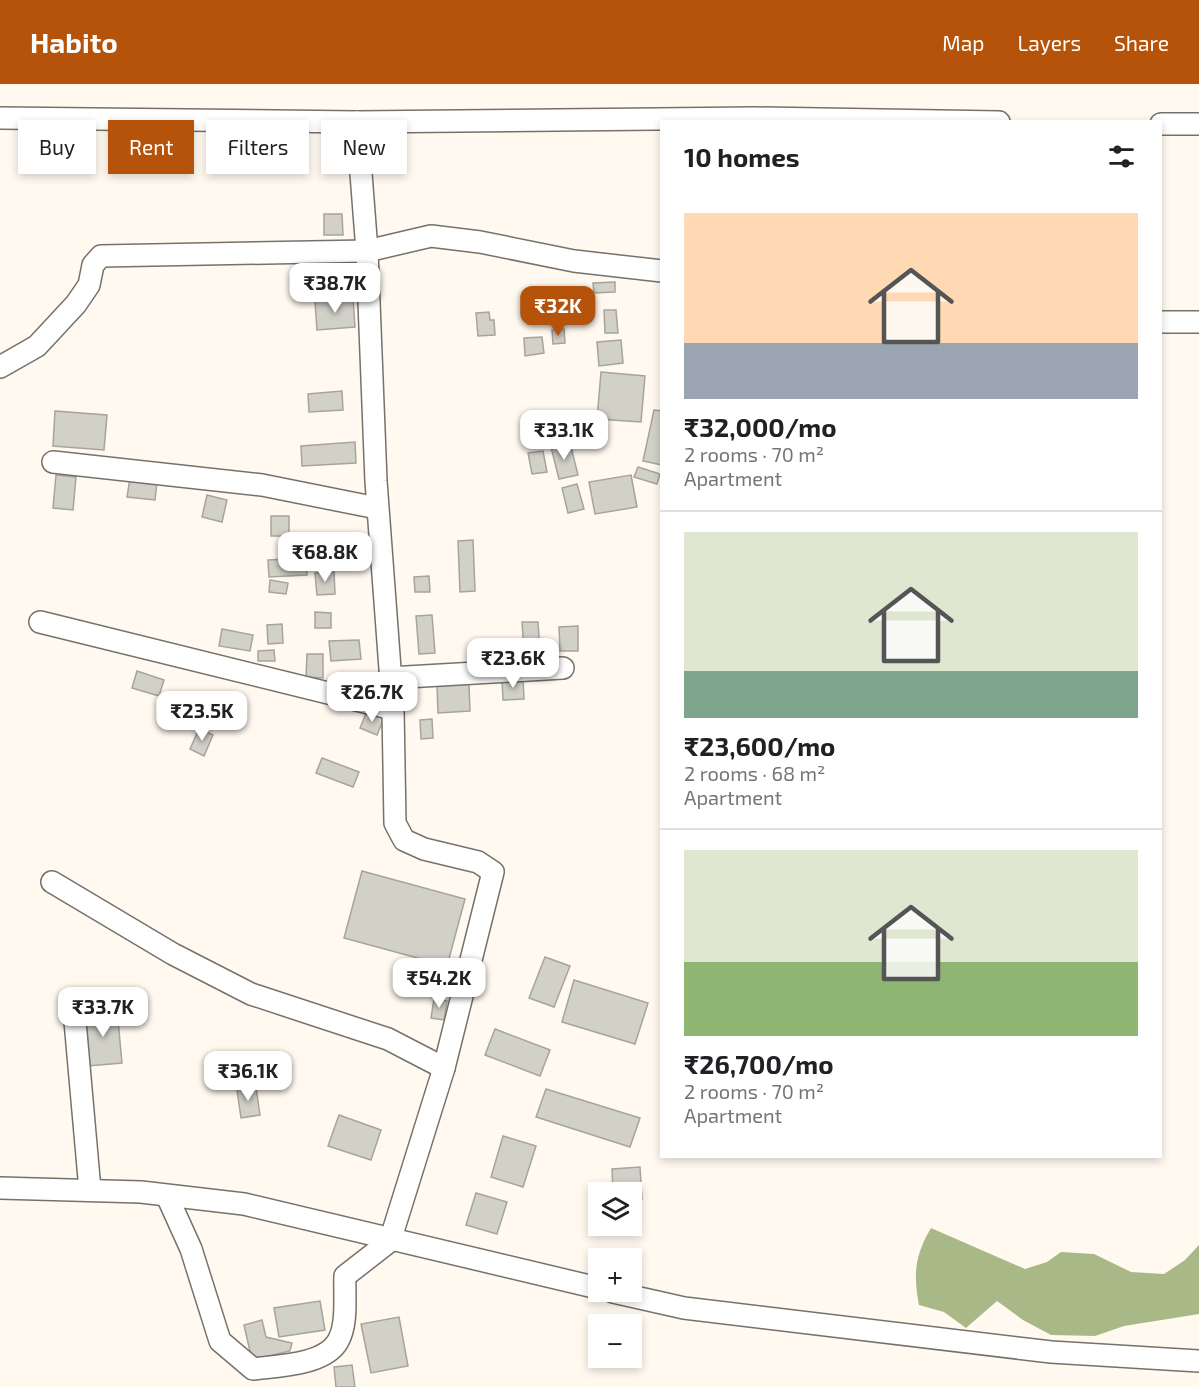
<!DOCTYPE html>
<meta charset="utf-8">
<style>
:root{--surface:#fff;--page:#f2f2f2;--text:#202124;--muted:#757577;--line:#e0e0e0;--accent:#b45309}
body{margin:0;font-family:"Exo 2",sans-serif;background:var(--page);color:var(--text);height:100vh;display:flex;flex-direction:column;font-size:22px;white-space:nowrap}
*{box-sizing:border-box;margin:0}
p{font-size:20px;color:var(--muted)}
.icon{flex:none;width:33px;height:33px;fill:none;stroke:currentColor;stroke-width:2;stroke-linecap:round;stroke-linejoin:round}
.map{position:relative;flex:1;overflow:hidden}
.side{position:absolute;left:660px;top:36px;width:502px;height:1038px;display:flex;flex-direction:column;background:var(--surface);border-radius:0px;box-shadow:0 3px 9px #0003}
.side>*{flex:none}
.banner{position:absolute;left:18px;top:36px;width:552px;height:54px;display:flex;gap:12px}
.fabs{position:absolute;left:588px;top:1098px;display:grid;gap:12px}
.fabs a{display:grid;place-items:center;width:54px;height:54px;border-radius:0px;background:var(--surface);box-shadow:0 3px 9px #0003;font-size:30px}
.price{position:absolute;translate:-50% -51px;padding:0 14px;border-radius:12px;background:#fff;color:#222;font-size:20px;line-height:39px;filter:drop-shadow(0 2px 3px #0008)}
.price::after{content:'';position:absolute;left:50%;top:36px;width:18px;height:14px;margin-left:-9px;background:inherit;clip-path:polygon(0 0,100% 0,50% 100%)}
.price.on{background:var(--accent);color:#fff}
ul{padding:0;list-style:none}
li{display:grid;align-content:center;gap:12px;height:318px;padding:0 24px}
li+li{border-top:2px solid var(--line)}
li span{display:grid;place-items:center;height:186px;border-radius:0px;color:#555}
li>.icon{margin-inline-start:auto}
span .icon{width:108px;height:108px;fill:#fffc;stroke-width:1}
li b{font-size:26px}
h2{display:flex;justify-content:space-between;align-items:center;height:72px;padding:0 24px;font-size:26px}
.pill{padding:0 21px;border-radius:0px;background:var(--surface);box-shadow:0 3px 9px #0003;font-size:21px;line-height:54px}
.pill.on{background:var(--accent);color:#fff}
header{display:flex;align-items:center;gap:36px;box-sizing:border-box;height:84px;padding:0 30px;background:var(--accent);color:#fff}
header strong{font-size:28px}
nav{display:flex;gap:33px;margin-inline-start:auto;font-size:21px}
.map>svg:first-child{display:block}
</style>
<header>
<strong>Habito</strong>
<nav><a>Map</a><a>Layers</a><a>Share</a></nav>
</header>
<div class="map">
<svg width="1199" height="1303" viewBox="0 0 1199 1303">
<rect width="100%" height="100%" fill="#fff9f0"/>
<path fill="#a8b987" d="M931,1144L1025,1185L1047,1178L1061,1168L1094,1170L1131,1188L1164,1190L1185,1176L1199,1161V1230L1124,1242L1095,1252L1051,1251L1023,1236L997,1217L966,1244L944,1228L919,1221C913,1190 915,1171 931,1144Z"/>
<g fill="#d2d1c8" stroke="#a6a49c" stroke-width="1.5">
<polygon points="324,130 342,130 343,151 324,151"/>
<polygon points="350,186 351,205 304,208 303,189"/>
<polygon points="615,198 615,208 594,209 593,199"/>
<polygon points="553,208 554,240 528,240 527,209"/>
<polygon points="353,214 355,243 317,246 315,217"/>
<polygon points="604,226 616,226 618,249 605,249"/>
<polygon points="489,228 490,236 494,236 495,251 478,252 476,229"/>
<polygon points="564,245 565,259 553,260 552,246"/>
<polygon points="542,253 544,269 525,272 524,254"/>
<polygon points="621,256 623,279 599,282 597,258"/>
<polygon points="601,288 645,292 641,338 597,335"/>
<polygon points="342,307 343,326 309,328 308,310"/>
<polygon points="654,326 662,327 662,381 643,377"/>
<polygon points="55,327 107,331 104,366 53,362"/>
<polygon points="355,358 356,379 302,382 301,362"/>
<polygon points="570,359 578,391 559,395 551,363"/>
<polygon points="543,367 547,388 532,390 528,369"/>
<polygon points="638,383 660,390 657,400 634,393"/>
<polygon points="56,391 76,393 73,426 53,424"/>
<polygon points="631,391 637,423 595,430 589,398"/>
<polygon points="130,394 157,398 155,416 127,413"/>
<polygon points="577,400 584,425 568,429 562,404"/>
<polygon points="207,411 227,416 222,438 202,433"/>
<rect x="271" y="432" width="18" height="20"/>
<polygon points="473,456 475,507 460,508 458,457"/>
<polygon points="306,474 307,491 269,493 268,476"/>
<polygon points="334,488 335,510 317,511 315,489"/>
<polygon points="429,492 430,508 415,508 414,493"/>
<polygon points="270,496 288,499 286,510 269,508"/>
<polygon points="315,528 331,529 331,544 315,544"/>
<polygon points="432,531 435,569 419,570 416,532"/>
<polygon points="522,538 538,538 540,567 524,567"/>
<polygon points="282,540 283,559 268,560 267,541"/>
<polygon points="578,542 578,567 560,567 559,543"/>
<polygon points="222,545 253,551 250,567 219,562"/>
<polygon points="359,556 361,575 331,577 329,557"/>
<polygon points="274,566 275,577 258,577 258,567"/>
<polygon points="307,570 323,570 323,594 306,593"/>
<polygon points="137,587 164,596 159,612 132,604"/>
<polygon points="523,594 524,615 503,616 502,595"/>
<polygon points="469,600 470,627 438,629 437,602"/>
<polygon points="367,627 384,634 377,651 360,644"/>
<polygon points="432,635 433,654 421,655 420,636"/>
<polygon points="199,645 213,651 204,672 190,665"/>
<polygon points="322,674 359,688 353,703 316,689"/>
<polygon points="362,787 465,815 447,882 344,854"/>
<polygon points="545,873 570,882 554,923 529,914"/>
<polygon points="574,896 648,919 635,960 562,938"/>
<polygon points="434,915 447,917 444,936 431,934"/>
<polygon points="117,925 122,979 88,982 84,928"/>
<polygon points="495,945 550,966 540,992 485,971"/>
<polygon points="256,1003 260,1031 241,1034 237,1006"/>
<polygon points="546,1005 640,1034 630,1063 536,1033"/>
<polygon points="339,1031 381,1046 371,1076 328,1062"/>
<polygon points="503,1052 536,1062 523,1103 491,1093"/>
<polygon points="640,1083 642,1115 632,1116 632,1108 613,1108 612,1085"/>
<polygon points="476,1109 507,1118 497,1150 466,1141"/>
<polygon points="320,1217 325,1246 279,1253 274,1224"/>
<polygon points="399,1233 408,1282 371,1289 361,1240"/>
<polygon points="262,1236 266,1253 292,1259 290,1267 252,1276 244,1241"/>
<polygon points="352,1281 355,1303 336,1303 334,1283"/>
</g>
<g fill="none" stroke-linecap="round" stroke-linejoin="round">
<defs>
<g id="minor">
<polyline points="0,34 357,38 755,34 999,38"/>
<polyline points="1161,40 1199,40"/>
<polyline points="1161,238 1199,238"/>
<polyline points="0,283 37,262 76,220 89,201 93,181 101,172 367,167 431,152 480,158 574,177 662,187"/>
<polyline points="53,378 262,401 377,424"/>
<polyline points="40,538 393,625"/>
<polyline points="389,594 563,584"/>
<polyline points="52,798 173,870 251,910 388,955 444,984"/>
<polyline points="74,926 90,1106"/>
<polyline points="0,1104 141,1108 244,1120 598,1204"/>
<path d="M167,1112L191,1165L220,1257L253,1285C277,1282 325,1281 338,1257C348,1240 344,1211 345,1192L390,1157L444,984L493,788L478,778L424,765L404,756L395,739L393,625L376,397L367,167L357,38"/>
<polyline points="613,1208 684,1224 1051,1268 1199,1277"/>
</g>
</defs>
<use href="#minor" stroke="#76716a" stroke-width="24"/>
<use href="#minor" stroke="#fff" stroke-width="21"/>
</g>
</svg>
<div class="fabs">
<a><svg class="icon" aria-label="layers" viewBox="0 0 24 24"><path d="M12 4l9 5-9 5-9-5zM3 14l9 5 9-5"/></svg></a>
<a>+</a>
<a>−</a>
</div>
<b class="price" style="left:335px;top:230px">₹38.7K</b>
<b class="price on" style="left:558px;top:253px">₹32K</b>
<b class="price" style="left:564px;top:377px">₹33.1K</b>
<b class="price" style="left:325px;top:499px">₹68.8K</b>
<b class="price" style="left:513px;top:605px">₹23.6K</b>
<b class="price" style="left:372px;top:639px">₹26.7K</b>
<b class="price" style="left:202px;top:658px">₹23.5K</b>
<b class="price" style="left:439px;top:925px">₹54.2K</b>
<b class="price" style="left:103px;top:954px">₹33.7K</b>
<b class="price" style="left:248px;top:1018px">₹36.1K</b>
<div class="banner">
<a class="pill">Buy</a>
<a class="pill on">Rent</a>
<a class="pill">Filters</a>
<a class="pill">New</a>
</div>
<section class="side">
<h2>10 homes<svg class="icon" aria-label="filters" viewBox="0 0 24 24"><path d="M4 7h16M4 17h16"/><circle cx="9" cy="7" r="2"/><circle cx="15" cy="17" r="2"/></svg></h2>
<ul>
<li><span style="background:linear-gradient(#ffd9b3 70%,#9aa5b1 0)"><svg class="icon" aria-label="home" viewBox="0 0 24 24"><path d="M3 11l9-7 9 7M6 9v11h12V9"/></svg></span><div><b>₹32,000/mo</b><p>2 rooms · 70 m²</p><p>Apartment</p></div></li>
<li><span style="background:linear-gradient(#dfe7d0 75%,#7fa58c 0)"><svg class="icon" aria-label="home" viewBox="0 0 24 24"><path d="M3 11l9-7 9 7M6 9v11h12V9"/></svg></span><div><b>₹23,600/mo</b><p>2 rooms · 68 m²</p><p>Apartment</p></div></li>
<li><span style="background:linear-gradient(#dfe7d0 60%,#8fb573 0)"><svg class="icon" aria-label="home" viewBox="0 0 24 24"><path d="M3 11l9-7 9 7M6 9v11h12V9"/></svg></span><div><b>₹26,700/mo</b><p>2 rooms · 70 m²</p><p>Apartment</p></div></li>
</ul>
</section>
</div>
